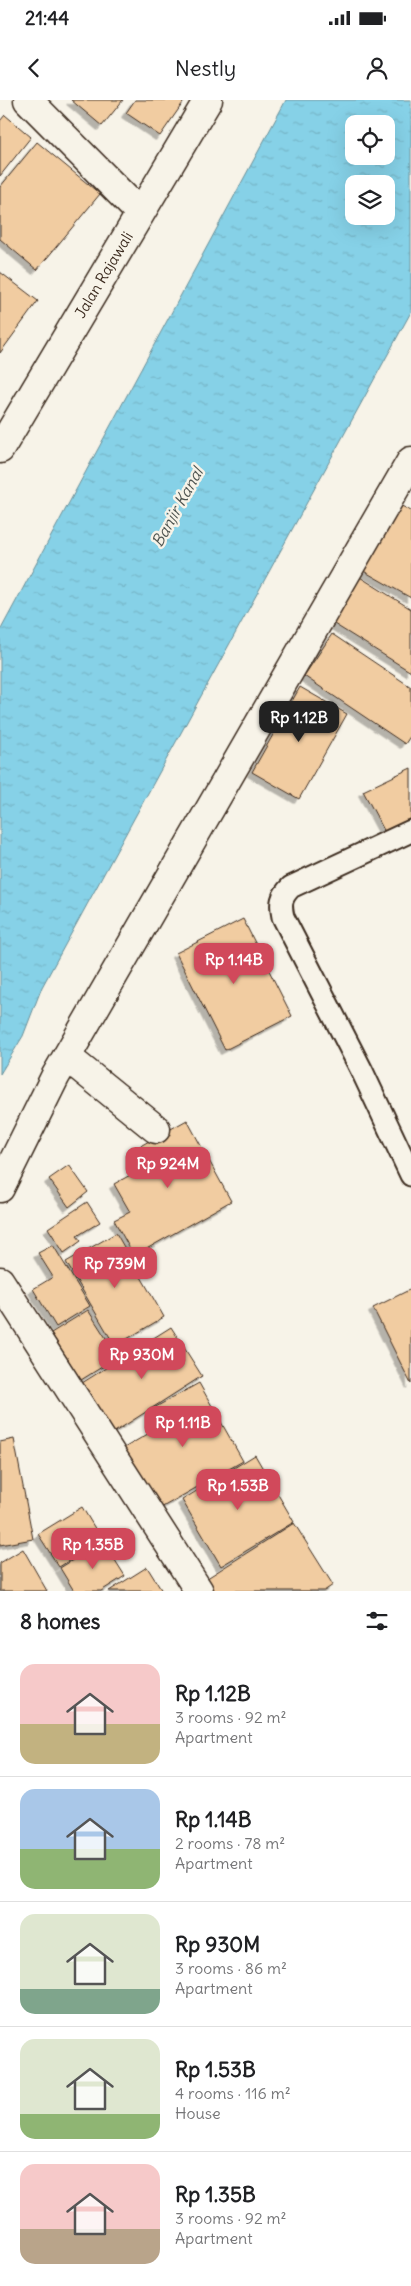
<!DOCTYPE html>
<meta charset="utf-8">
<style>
:root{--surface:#fff;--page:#f2f2f2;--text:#202124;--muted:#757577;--line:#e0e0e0;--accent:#d1495b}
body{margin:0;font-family:Delius,sans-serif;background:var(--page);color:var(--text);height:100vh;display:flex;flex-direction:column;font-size:19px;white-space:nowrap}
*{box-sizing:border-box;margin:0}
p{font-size:16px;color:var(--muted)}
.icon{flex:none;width:28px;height:28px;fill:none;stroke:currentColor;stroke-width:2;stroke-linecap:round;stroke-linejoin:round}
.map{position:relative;height:1491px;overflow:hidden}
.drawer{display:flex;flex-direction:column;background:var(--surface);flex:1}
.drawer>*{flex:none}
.tools{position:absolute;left:345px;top:15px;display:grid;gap:10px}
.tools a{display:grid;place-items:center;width:50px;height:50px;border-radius:10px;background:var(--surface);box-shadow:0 5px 20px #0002;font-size:25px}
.price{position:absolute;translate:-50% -42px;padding:0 11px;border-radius:10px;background:var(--accent);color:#fff;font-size:16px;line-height:32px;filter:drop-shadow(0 1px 2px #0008)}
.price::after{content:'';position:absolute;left:50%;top:30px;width:15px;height:11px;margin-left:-8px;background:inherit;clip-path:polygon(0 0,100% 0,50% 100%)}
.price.on{background:#222;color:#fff}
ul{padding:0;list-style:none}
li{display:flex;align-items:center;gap:15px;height:125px;padding:0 20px}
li+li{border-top:1px solid var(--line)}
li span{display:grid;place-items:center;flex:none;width:140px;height:100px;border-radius:15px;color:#555}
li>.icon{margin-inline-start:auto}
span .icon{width:60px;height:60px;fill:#fffc;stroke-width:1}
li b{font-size:21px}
h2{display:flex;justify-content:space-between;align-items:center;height:60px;padding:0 20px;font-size:21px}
.status{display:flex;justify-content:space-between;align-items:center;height:35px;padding:0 25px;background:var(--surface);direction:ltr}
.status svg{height:14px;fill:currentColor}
header{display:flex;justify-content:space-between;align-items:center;height:65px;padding:0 20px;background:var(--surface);font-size:22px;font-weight:600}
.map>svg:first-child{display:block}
</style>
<div class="status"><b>21:44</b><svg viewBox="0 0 49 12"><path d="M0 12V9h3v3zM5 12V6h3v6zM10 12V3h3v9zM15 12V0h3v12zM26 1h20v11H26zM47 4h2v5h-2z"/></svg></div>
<header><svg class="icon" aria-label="back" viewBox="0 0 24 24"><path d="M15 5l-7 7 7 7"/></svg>Nestly<svg class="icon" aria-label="person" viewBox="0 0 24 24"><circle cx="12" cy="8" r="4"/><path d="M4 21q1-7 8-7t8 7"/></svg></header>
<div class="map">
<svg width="411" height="1491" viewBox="0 0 411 1491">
<defs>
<pattern id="water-ripples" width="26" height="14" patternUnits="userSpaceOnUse" patternTransform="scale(1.25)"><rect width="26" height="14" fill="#86d1e7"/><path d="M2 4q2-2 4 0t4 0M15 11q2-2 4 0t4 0" fill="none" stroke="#75b4c6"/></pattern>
<filter id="shadow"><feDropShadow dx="-4.5" dy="4.5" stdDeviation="0" flood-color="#0004"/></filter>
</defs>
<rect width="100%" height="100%" fill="#f7f3e8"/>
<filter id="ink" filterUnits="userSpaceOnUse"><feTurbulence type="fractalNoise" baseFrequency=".02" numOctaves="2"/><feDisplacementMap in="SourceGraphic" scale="10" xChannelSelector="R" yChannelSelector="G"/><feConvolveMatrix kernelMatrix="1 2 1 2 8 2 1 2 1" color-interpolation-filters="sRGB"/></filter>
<g filter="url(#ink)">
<path fill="url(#water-ripples)" stroke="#688e97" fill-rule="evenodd" d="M286,0H411V212L42,887L23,936L0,974V531ZM354,24H386V56H354ZM354,84H386V116H354Z"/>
<g fill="#f1cca1" stroke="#3b2a1e" filter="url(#shadow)">
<polygon points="71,0 123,0 102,26"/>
<polygon points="135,0 185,0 160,36 126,13"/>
<polygon points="5,15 31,37 0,76 0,21"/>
<polygon points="37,42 100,94 37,170 0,139 0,87"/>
<polygon points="0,172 38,201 0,253"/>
<polygon points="396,403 411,411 411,498 360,469"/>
<polygon points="355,474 411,509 411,572 326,519"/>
<polygon points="332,534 411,587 411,635 405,644 304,576"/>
<polygon points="300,587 347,614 299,699 252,672"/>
<polygon points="411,668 411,721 386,734 363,691"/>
<polygon points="243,819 292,916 225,950 176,853"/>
<polygon points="187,1020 231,1101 134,1156 114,1120 130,1112 114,1084 143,1068 133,1050"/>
<polygon points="69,1065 88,1092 69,1107 49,1079"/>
<polygon points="87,1102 100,1122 77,1136 81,1141 64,1153 48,1128"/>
<polygon points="116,1133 164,1217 115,1246 66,1162"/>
<polygon points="53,1145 90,1206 56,1227 33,1189 53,1177 38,1153"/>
<polygon points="411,1189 411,1284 373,1208"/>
<polygon points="88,1210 118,1257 81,1280 51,1233"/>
<polygon points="171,1227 202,1276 113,1333 82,1283"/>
<polygon points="199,1283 243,1361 159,1409 124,1348 163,1325 154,1308"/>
<polygon points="14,1339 33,1439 0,1445 0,1342"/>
<polygon points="255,1355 294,1422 221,1466 182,1400"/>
<polygon points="82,1407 102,1440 59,1467 38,1434"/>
<polygon points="294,1423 333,1485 324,1491 207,1491 201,1482"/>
<polygon points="103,1441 125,1476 101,1491 74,1491 60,1468"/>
<polygon points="23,1449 47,1491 0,1491 0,1463"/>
<polygon points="147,1467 162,1491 109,1491"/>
</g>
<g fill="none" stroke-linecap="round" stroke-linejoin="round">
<defs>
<path id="lane" d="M411,731L291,787C281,797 280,803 283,817L362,971L411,1075"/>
<g id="street">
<polyline points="28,0 140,113"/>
<polyline points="67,957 156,1029"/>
<polyline points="0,1181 199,1491"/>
</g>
<g id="secondary">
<polyline points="0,349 208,0"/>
<polyline points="0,1088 55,977 411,361"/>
</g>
</defs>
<use href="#lane" stroke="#3b2a1e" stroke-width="25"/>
<use href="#street" stroke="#3b2a1e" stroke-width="31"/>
<use href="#secondary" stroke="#3b2a1e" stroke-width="31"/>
<use href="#lane" stroke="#f7f3e8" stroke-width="21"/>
<use href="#street" stroke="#f7f3e8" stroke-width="28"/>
<use href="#secondary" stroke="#f7f3e8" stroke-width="28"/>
</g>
</g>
<g text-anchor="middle" stroke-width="5" stroke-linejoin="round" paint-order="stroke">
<g font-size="15" fill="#3b2a1e" stroke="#f7f3e8">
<text transform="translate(104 175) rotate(-59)" y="5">Jalan Rajawali</text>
</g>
<g font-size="16" font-style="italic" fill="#4e5450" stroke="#f7f3e8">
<text transform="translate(177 407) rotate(-61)" y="6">Banjir Kanal</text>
</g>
</g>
</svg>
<div class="tools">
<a><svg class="icon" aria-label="locate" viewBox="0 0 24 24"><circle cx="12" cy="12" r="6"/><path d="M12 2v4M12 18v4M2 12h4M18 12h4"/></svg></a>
<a><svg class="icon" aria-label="layers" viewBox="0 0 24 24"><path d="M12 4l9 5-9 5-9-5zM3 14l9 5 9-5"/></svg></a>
</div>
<b class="price on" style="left:299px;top:643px">Rp 1.12B</b>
<b class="price" style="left:234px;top:885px">Rp 1.14B</b>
<b class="price" style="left:168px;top:1089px">Rp 924M</b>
<b class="price" style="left:115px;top:1189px">Rp 739M</b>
<b class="price" style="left:142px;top:1280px">Rp 930M</b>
<b class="price" style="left:183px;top:1348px">Rp 1.11B</b>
<b class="price" style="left:238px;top:1411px">Rp 1.53B</b>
<b class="price" style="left:93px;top:1470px">Rp 1.35B</b>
</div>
<section class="drawer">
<h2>8 homes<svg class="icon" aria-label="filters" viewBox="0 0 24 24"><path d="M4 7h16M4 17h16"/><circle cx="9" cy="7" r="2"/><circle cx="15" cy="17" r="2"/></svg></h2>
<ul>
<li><span style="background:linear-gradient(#f6c9c9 60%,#c2b280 0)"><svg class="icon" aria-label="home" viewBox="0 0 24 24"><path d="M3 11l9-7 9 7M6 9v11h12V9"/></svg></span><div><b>Rp 1.12B</b><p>3 rooms · 92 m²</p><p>Apartment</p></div></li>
<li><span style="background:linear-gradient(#a9c7e8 60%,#8fb573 0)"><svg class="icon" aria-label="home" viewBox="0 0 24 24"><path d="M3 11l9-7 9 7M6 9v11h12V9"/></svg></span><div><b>Rp 1.14B</b><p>2 rooms · 78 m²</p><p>Apartment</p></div></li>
<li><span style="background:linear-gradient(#dfe7d0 75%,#7fa58c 0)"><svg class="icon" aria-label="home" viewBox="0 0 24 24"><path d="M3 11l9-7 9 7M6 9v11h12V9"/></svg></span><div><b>Rp 930M</b><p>3 rooms · 86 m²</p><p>Apartment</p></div></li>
<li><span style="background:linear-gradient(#dfe7d0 75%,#8fb573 0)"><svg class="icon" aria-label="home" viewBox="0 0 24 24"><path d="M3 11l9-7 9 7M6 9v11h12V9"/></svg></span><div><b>Rp 1.53B</b><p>4 rooms · 116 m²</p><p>House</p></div></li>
<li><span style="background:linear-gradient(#f6c9c9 65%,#b9a48a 0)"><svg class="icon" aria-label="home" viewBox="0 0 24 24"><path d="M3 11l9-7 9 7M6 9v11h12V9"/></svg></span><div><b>Rp 1.35B</b><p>3 rooms · 92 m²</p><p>Apartment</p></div></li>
</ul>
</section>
